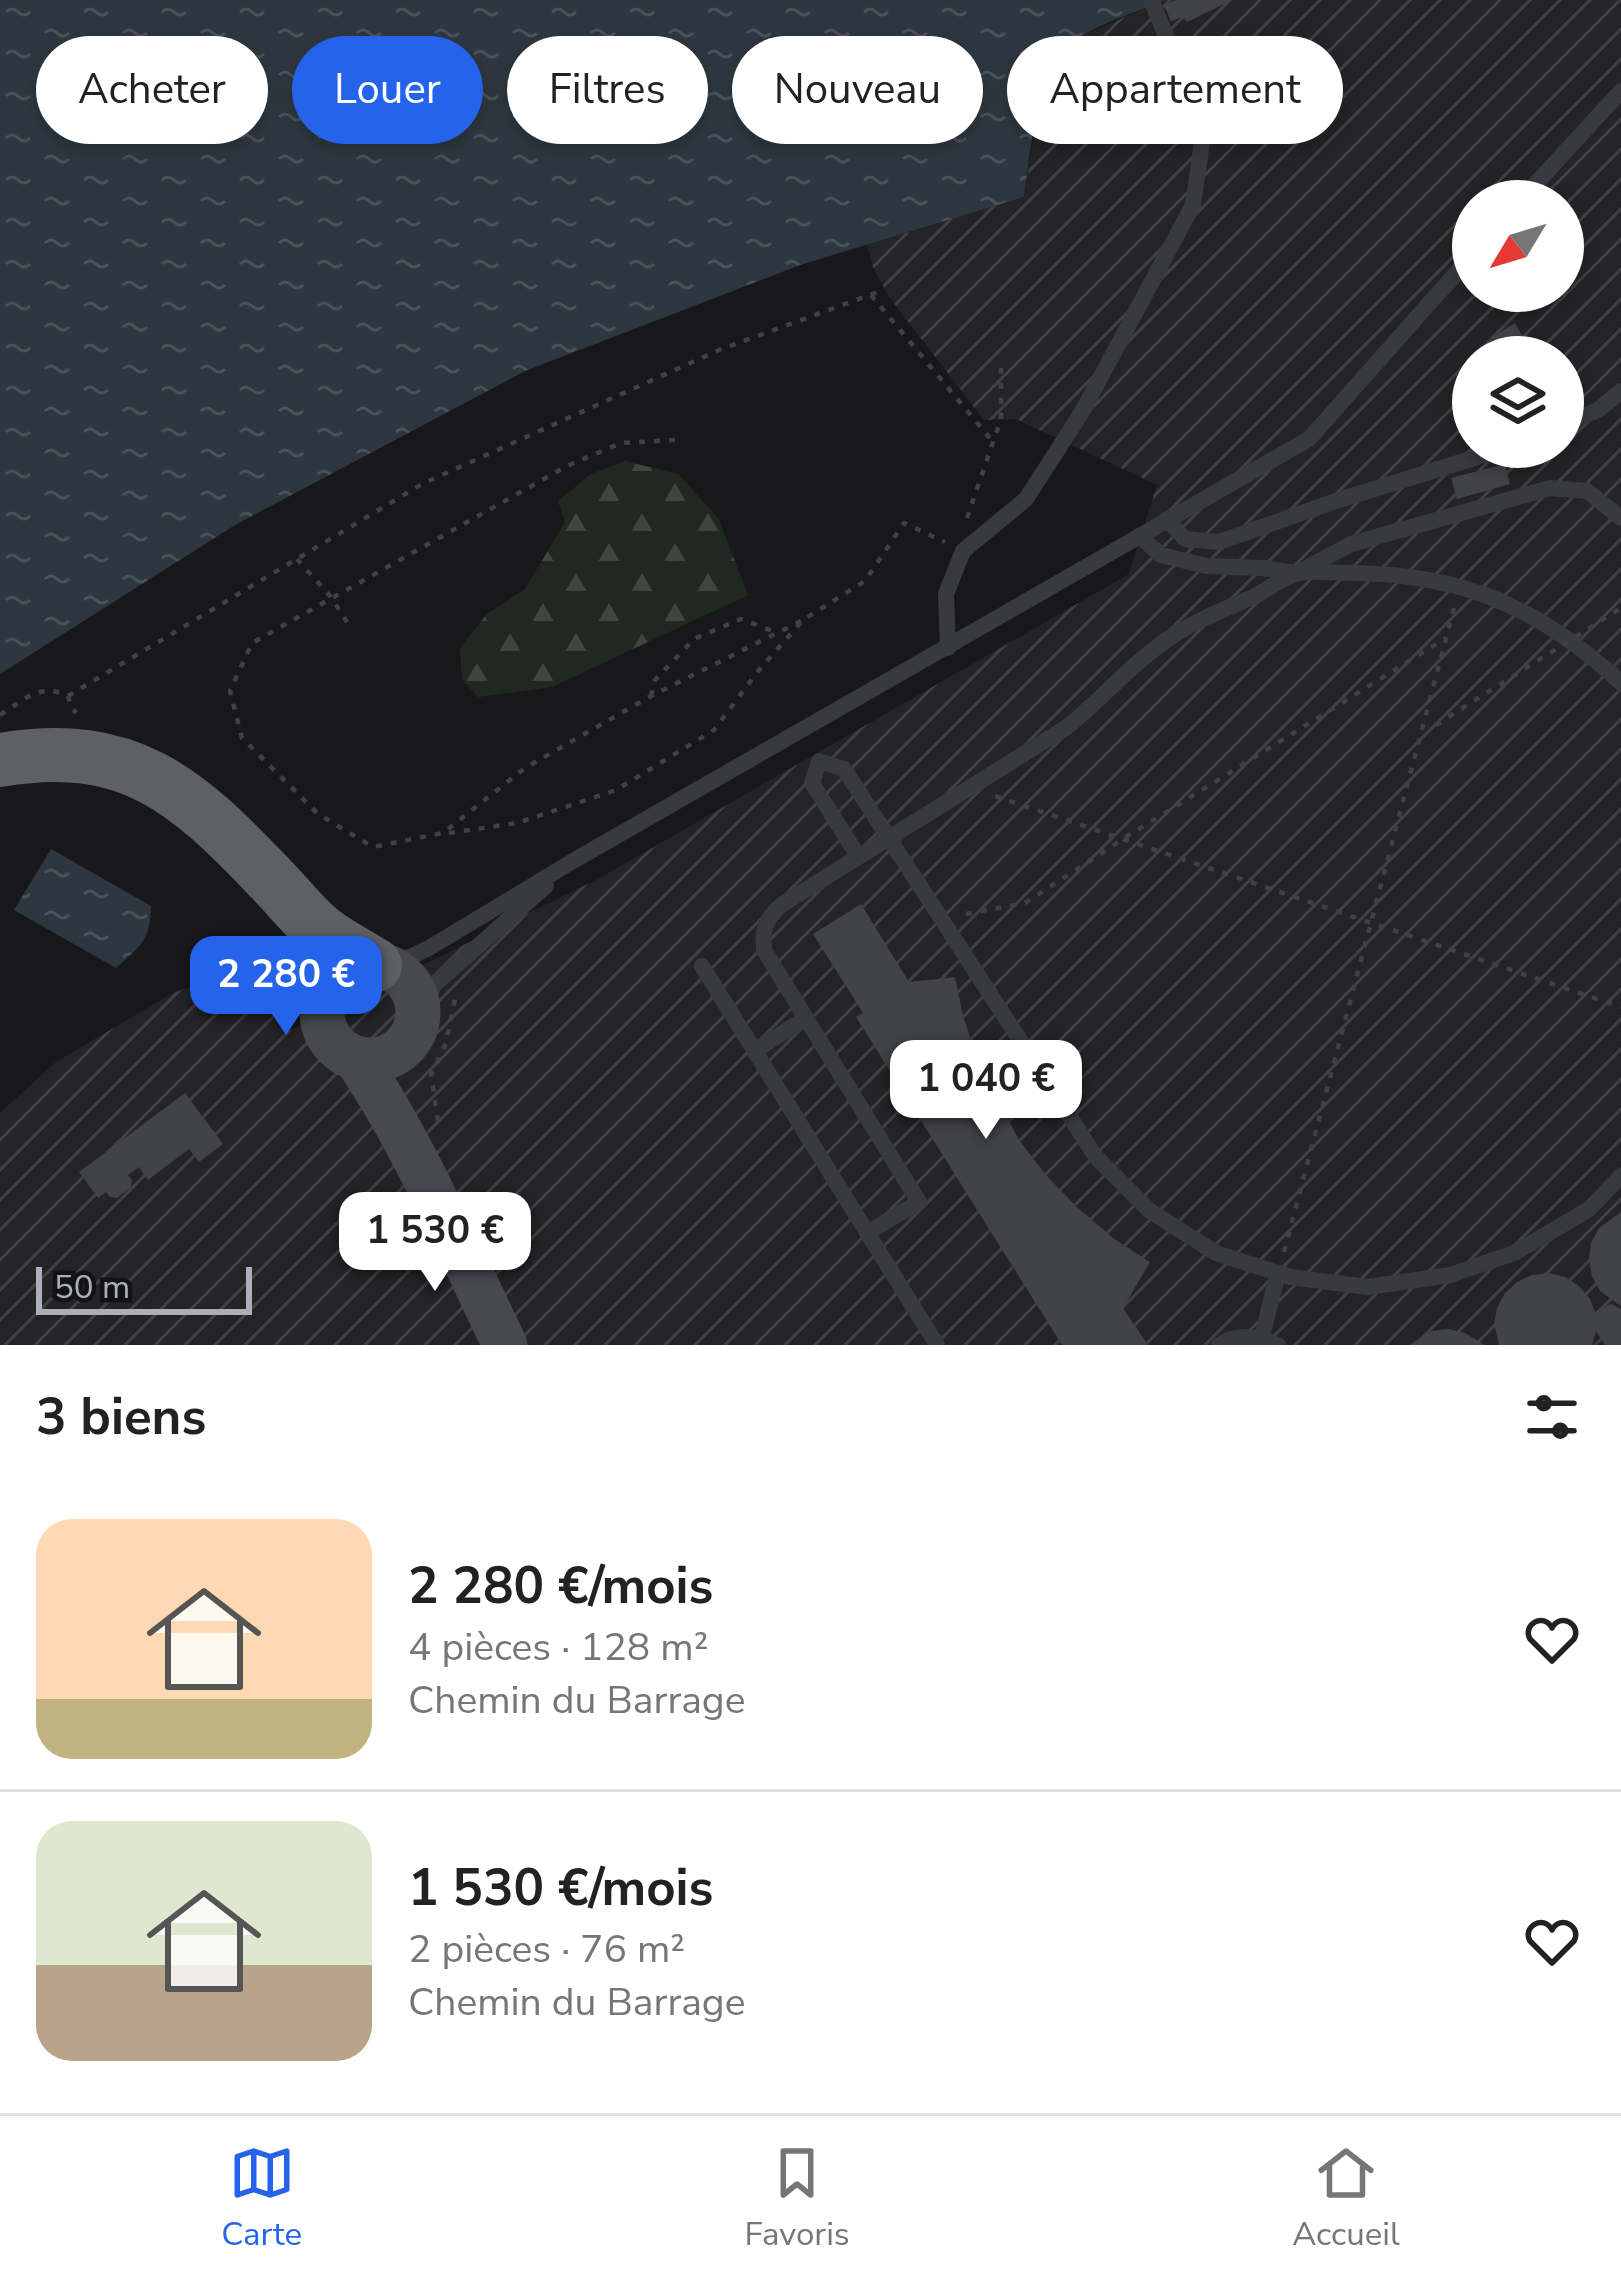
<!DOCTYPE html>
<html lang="fr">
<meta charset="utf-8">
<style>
:root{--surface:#fff;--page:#f2f2f2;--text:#222;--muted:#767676;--line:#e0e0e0;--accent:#2563eb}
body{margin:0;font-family:"Nunito Sans",sans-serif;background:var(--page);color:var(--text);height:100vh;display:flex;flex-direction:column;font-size:45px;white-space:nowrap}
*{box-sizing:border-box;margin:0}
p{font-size:39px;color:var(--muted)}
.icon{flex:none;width:66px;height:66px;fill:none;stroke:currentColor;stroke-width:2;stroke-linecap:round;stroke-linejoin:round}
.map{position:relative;height:1345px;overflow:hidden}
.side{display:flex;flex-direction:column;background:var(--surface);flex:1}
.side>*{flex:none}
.guide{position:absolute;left:36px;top:36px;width:1551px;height:108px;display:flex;gap:24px}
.needle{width:78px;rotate:232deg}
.buttons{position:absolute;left:1452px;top:180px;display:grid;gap:24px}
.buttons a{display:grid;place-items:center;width:132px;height:132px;border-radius:50%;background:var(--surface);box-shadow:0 6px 18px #0003;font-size:60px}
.scale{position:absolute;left:36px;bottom:30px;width:216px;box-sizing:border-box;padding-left:12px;border:6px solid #abafba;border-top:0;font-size:33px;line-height:42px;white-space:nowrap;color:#abafba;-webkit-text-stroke:9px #131315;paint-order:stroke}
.price{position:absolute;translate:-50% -102px;padding:0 27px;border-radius:24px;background:#fff;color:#222;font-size:39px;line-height:78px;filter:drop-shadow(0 3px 6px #0008)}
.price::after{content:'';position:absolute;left:50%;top:72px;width:36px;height:27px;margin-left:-18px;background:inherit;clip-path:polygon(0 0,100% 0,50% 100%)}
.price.current{background:var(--accent);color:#fff}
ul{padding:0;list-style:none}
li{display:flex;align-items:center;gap:36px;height:300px;padding:0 36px}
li+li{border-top:3px solid var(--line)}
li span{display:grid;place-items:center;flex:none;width:336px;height:240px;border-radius:36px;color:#555}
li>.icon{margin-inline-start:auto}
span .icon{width:144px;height:144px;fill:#fffc;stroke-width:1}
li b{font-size:51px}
h2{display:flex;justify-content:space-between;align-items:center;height:144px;padding:0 36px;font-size:51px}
.chip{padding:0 42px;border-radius:54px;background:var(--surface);box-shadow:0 6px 18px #0003;font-size:42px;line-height:108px}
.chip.current{background:var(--accent);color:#fff}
.dock{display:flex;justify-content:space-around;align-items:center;height:168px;border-top:3px solid var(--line);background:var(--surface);font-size:33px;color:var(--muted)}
.dock a{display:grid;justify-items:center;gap:6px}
.dock .current{color:var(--accent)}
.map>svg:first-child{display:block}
</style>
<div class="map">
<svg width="1621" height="1345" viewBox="0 0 1621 1345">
<defs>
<pattern id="industrial-furrows" width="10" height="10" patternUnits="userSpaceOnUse" patternTransform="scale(3)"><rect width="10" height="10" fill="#242427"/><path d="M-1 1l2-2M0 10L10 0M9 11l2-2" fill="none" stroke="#414144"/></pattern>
<pattern id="forest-firs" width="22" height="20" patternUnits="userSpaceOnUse" patternTransform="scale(3)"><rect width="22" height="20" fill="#202921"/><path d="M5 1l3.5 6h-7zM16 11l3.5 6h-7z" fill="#3e463f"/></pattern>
<pattern id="water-ripples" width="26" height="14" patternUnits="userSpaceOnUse" patternTransform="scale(3)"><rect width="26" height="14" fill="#2e373f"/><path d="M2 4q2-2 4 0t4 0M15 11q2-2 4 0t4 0" fill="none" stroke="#4a5159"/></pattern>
</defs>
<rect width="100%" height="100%" fill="#18181a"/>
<path fill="url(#industrial-furrows)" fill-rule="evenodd" d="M1165,0H1621V1345H0V1113L56,1062L173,993L235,970L252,990L270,996L290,1030L598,879L1129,574L1157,485L1016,419L984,420L889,297L873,267L867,245L1024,197L1040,96L1049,62L1080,36ZM1473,201H1563V291H1473ZM1473,357H1563V447H1473Z"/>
<polygon fill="url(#forest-firs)" points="625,461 678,474 718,518 748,595 552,687 478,697 462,679 460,648 486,615 525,589 565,522 558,501 591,474"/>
<g fill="url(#water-ripples)">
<path d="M0,0H1165C1131,15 1074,30 1051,61C1038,78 1028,171 1024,197L800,265L525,371L235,525L0,674Z"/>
<path d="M51,849L151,906C150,942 141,945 116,968L14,910Z"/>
</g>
<g fill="#424347">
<polygon points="1176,0 1232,0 1187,22 1183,17 1171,21 1164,5"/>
<polygon points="1515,323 1524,339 1501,352 1492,337"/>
<polygon points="1505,464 1510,484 1457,499 1451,478"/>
<polygon points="861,904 909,982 955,977 963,1016 980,1066 1019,1140 1046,1175 1077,1207 1113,1238 1150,1262 1123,1308 1148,1345 1062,1345 856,1017 863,1013 813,934"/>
<polygon points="235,970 252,990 242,999 225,980"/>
<polygon points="185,1093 223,1144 199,1162 189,1149 148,1180 139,1167 128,1175 132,1180 131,1187 117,1198 110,1197 106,1192 98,1198 79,1172"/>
<polygon points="1621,1212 1621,1306 1600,1291 1592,1276 1589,1259 1591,1243 1599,1228"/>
<polygon points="1549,1273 1565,1277 1579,1286 1590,1299 1595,1312 1611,1304 1621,1309 1621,1345 1605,1345 1596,1331 1592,1345 1499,1345 1494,1324 1497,1308 1505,1293 1517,1282 1532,1275"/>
<polygon points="1449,1329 1465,1333 1485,1345 1409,1345 1432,1331"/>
</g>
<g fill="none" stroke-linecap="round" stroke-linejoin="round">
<g stroke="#3f4146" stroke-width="4.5" stroke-dasharray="6 9" stroke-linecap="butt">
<polyline points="871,295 993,442"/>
<polyline points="675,440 621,443 567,466 252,643 230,691 242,738 318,814 373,847 443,833 525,768 651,696 803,620"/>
<polyline points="967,518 1001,419 1001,367"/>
<polyline points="297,559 331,597 352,630"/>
<polyline points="68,696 422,484 719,350 878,292"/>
<polyline points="651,696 655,680 694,639 741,619 775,632"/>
<path d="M0,715C24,700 40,682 68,696L72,708L76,713"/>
<polyline points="995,796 1621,1007"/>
<polyline points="449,833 517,823 616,790 714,730 759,670 803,620 865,581 904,523 945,542"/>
<polyline points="966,914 1025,903 1123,839 1446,638"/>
<polyline points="286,979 296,965"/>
<polyline points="438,1121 431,1075 446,1043 456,994"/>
<polyline points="1284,1252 1454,608"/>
</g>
<g stroke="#393a3f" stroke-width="16">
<polyline points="1520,201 1621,91"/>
<polyline points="1563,425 1598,410 1621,391"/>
<polyline points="1167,519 1185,539 1219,542 1336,501 1509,447"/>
<polyline points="1139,536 1161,555 1206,566 1262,568 1297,573 1351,544 1550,488 1587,491 1621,518"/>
<polyline points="948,648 946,594 963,551 1026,499 1082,412 1193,205 1202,142 1175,57 1151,0"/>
<polyline points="858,856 812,783 819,761 844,769 1096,1157 1150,1211 1216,1253 1290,1277 1368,1287 1450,1275 1514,1253 1588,1210 1621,1176"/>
<polyline points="383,963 403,960 429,948 573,861 1309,439 1473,254"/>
<polyline points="702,966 937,1345"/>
<polyline points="418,1012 435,984 546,886"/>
<polyline points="754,1051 806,1018"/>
<path d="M867,1233L919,1202L764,950C762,928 766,918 783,904L1067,727C1103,698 1132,663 1171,637C1198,619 1223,610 1253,597C1267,590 1279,580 1293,575C1309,569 1331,573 1348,573C1460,573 1540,607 1621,683"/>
<polyline points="1262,1337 1278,1273"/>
<path d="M1219,1345C1236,1333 1259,1336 1278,1345"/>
</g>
<g stroke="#47494f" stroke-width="45">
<circle cx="370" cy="1012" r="48"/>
<path d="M356,1058C416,1148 458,1248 505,1345"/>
</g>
<path stroke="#5d6067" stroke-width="54" d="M0,760C129,738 186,790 270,878C287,895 302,915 321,931C337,944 358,954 375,965"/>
<polyline stroke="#3f4146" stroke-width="4.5" stroke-dasharray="6 9" stroke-linecap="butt" points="1436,725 1621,608"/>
</g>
</svg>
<div class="buttons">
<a><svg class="needle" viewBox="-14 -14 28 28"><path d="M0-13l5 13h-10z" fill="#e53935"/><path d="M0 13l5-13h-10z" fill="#767676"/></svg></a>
<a><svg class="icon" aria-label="layers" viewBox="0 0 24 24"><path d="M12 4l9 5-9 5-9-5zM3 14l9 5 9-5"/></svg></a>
</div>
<div class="scale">50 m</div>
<b class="price current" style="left:286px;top:1038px">2 280 €</b>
<b class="price" style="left:986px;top:1142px">1 040 €</b>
<b class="price" style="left:435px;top:1294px">1 530 €</b>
<div class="guide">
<a class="chip">Acheter</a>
<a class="chip current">Louer</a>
<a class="chip">Filtres</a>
<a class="chip">Nouveau</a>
<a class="chip">Appartement</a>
</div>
</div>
<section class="side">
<h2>3 biens<svg class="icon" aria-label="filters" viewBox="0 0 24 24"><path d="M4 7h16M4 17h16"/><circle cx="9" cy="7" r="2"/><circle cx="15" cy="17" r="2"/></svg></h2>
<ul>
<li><span style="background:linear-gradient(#ffd9b3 75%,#c2b280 0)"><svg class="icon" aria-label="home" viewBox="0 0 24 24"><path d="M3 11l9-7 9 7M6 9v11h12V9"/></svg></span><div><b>2 280 €/mois</b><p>4 pièces · 128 m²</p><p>Chemin du Barrage</p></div><svg class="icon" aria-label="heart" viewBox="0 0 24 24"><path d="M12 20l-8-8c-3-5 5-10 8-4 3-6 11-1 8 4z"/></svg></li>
<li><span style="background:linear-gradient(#dfe7d0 60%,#b9a48a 0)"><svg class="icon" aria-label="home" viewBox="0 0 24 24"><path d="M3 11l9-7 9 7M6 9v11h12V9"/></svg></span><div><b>1 530 €/mois</b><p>2 pièces · 76 m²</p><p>Chemin du Barrage</p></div><svg class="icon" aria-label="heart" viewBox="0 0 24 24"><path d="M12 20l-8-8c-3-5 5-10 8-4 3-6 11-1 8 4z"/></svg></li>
</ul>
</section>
<nav class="dock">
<a class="current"><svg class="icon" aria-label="map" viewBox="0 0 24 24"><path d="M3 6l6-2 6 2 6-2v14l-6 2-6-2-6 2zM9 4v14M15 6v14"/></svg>Carte</a>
<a><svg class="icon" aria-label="saved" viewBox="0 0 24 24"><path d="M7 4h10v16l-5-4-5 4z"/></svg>Favoris</a>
<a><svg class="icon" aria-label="home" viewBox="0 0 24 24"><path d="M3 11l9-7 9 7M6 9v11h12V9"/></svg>Accueil</a>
</nav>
